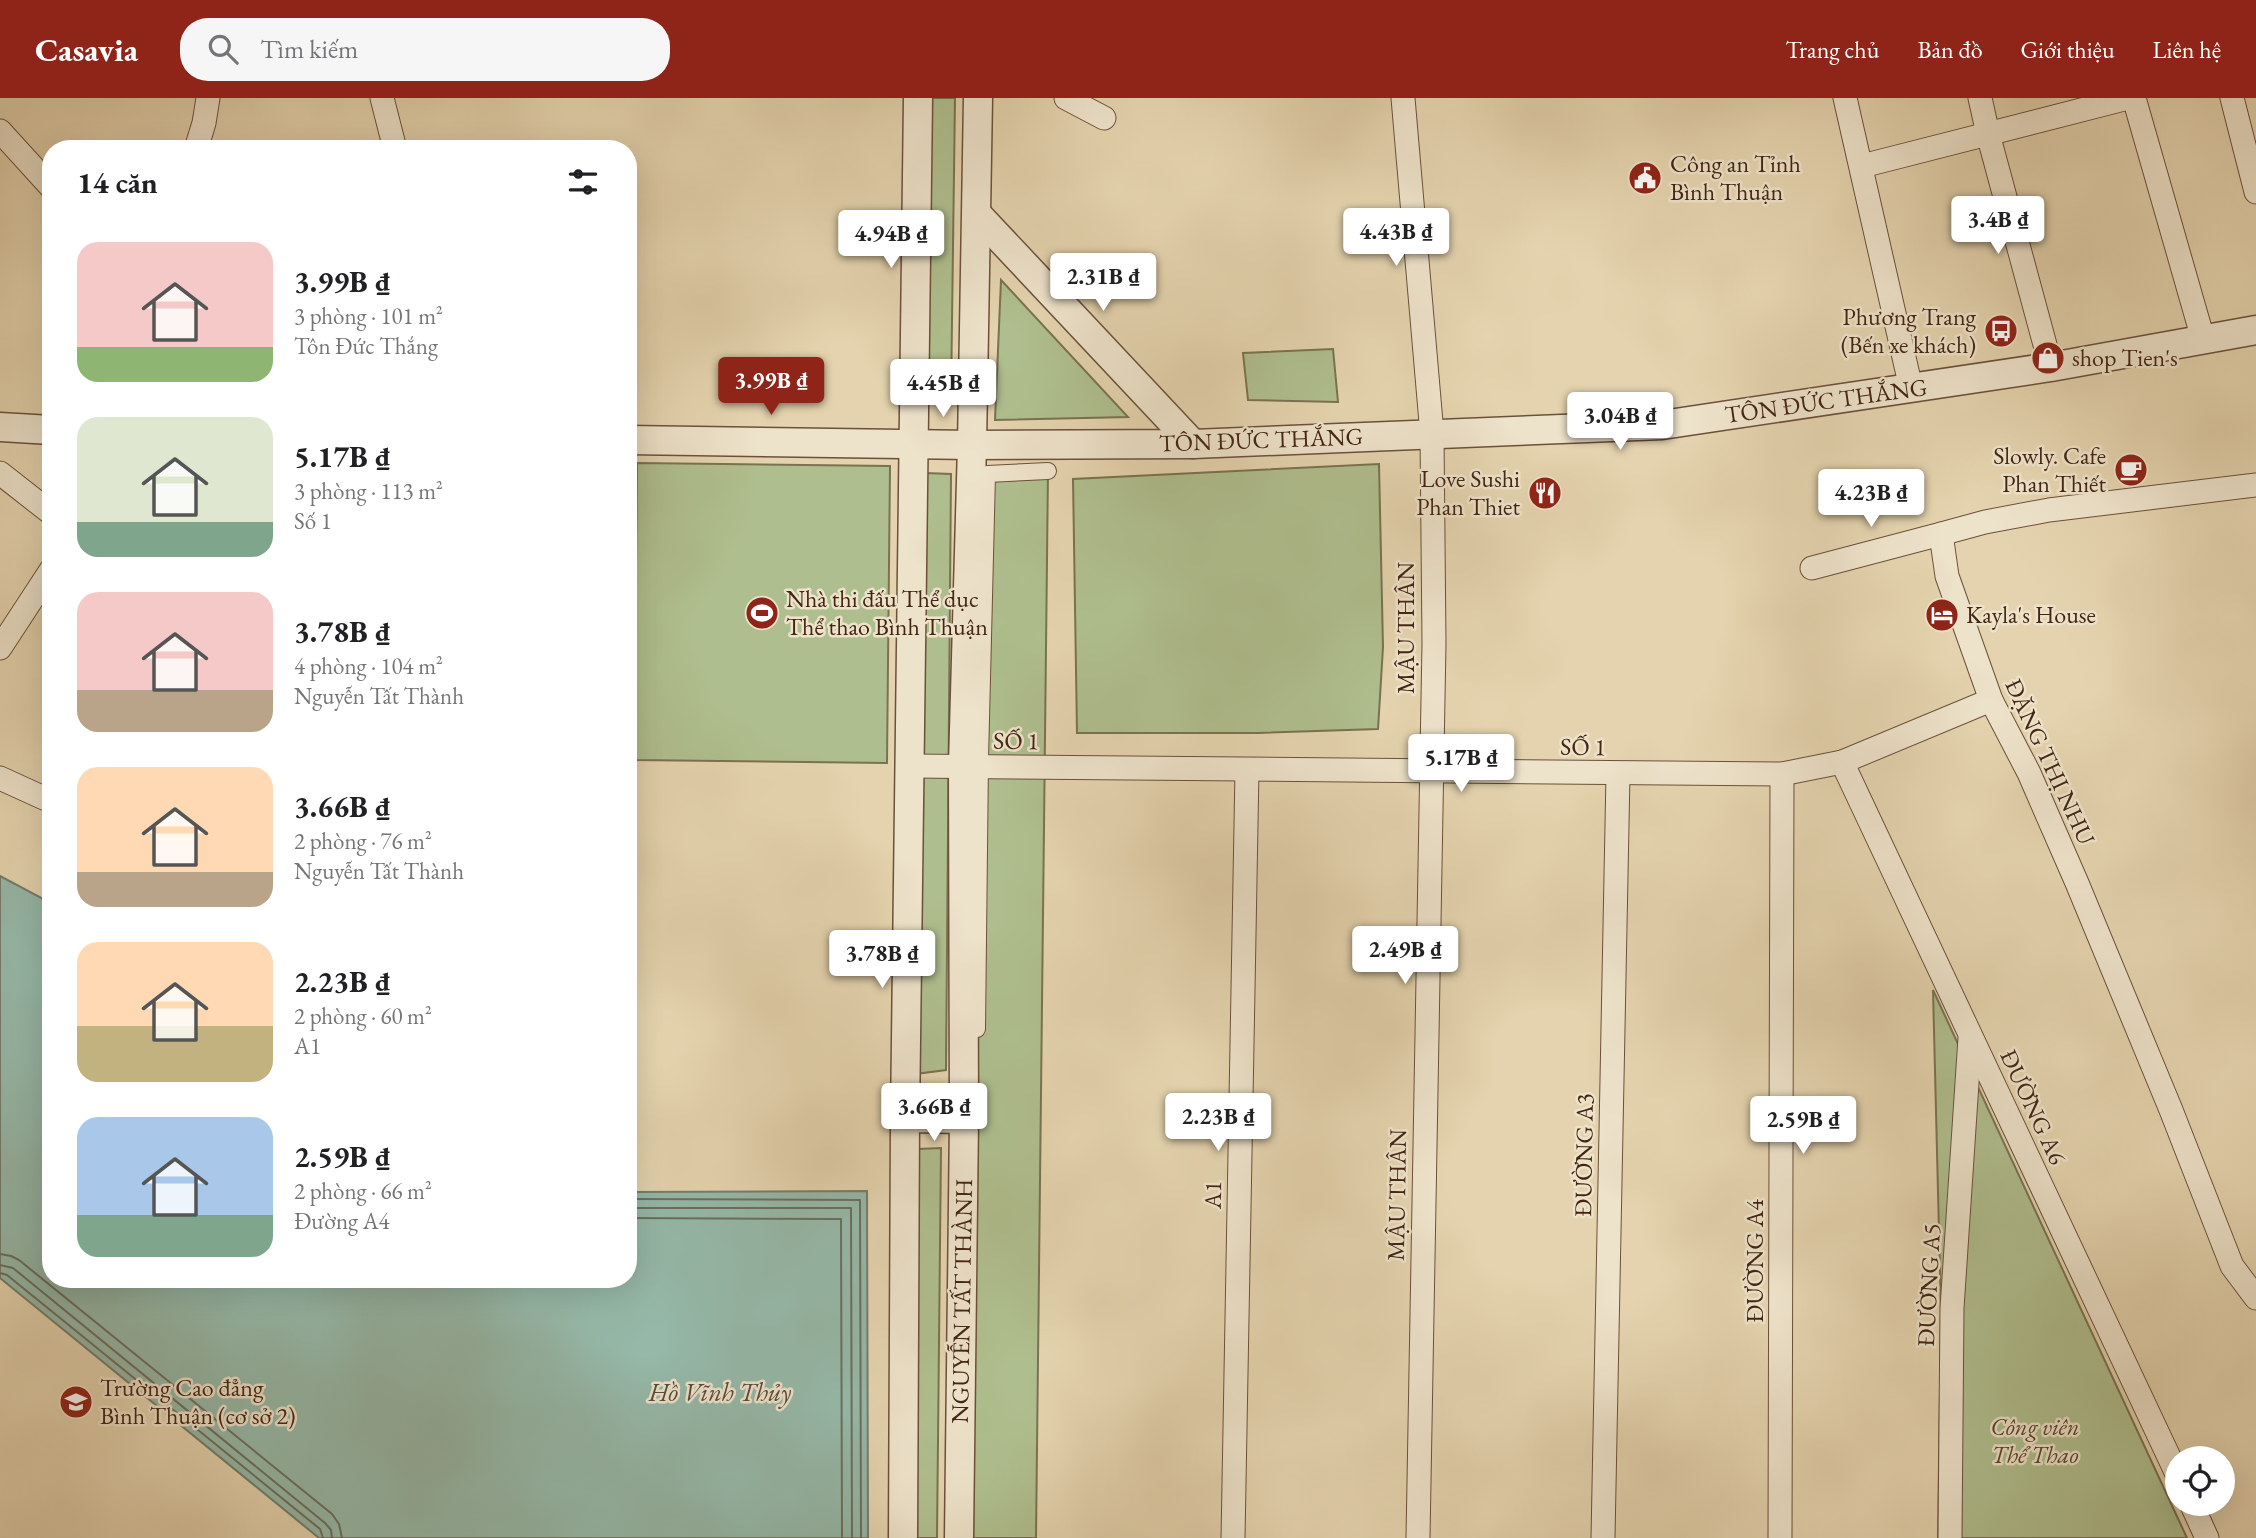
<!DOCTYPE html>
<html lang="vi">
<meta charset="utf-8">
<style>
:root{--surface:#fff;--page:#f6f6f6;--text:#202124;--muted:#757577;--accent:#8f2418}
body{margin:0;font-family:"EB Garamond",serif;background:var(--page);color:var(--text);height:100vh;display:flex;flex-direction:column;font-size:26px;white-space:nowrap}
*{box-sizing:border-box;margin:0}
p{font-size:23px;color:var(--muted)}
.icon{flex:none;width:38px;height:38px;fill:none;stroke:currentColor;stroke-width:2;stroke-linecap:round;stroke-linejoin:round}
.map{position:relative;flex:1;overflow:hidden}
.panel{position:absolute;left:42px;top:42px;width:595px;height:1148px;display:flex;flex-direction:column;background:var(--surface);border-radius:28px;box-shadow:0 7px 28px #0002}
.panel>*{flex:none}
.buttons{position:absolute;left:2165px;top:1348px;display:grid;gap:14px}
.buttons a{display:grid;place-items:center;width:70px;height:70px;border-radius:50%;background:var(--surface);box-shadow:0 7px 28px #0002;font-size:35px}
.price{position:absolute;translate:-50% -60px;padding:0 16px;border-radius:7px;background:#fff;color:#222;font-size:23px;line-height:46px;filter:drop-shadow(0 2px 4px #0008)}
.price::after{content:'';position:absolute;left:50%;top:42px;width:21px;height:16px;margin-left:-10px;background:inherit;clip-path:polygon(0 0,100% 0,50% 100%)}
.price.current{background:var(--accent);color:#fff}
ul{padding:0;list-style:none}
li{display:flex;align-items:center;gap:21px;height:175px;padding:0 35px}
li span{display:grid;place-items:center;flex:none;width:196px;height:140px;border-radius:21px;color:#555}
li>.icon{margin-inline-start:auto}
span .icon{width:84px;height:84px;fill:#fffc;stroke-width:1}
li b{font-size:30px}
h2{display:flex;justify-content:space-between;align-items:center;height:84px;padding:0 35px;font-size:30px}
header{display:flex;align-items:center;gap:42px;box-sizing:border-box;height:98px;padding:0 35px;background:var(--accent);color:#fff}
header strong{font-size:33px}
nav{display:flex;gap:38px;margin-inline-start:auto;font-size:24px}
.search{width:490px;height:63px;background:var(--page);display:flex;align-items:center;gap:18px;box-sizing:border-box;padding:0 24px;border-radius:28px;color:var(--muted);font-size:26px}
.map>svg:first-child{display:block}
</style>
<header>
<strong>Casavia</strong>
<div class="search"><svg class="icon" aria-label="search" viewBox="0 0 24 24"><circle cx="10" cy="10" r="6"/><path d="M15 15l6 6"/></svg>Tìm kiếm</div>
<nav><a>Trang chủ</a><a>Bản đồ</a><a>Giới thiệu</a><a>Liên hệ</a></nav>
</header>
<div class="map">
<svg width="2256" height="1440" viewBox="0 0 2256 1440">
<rect width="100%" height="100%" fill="#e4d3ae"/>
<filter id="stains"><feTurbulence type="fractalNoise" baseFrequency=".00286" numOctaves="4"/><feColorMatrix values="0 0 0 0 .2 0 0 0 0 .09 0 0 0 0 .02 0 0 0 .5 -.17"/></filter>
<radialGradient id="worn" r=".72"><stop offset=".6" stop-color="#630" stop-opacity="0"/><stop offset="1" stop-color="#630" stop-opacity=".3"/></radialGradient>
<g fill="#afbe8e" stroke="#7a7251" stroke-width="2">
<polygon points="927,0 955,0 951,298 924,298"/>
<polygon points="1001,182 1128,319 995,322"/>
<polygon points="1333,251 1338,304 1248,302 1243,255"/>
<polygon points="637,365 890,368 887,665 634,662"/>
<polygon points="1379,366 1383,549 1378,631 1258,635 1077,635 1073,381"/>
<polygon points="1048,373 1036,1440 973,1440 980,662 987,376"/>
<polygon points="925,375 951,376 946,972 915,976"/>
<polygon points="1933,892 2187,1440 1938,1440 1941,1215"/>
<polygon points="941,1050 937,1440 906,1440 918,1051"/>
</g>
<polygon fill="#95b8a8" stroke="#757d6d" stroke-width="2" points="0,778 51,805 51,1181 628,1181 628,1094 867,1093 868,1440 319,1440 0,1180"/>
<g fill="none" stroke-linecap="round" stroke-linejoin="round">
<g stroke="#6c6e5e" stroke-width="2">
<polyline points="628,1101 860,1102 861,1440"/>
<polyline points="628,1110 851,1110 852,1440"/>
<polyline points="628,1120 841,1121 842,1440"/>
<polyline points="0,1156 11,1158 19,1162 332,1416 339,1426 342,1440"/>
<polyline points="0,1167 13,1170 325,1425 331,1432 332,1440"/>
<polyline points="0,1175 7,1177 320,1431 323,1440"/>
</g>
<defs>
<polyline id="pedestrian" points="977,931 980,662 987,376 1048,373"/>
<g id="minor">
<polyline points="382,0 395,51"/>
<polyline points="1066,0 1104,20"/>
<polyline points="1403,0 1432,336 1434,545 1418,1440"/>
<polyline points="1845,0 1911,290"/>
<polyline points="1980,0 1988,36 2051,269"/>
<polyline points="2134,0 2203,241"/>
<polyline points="2232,0 2256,94"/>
<polyline points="0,33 51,89"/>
<polyline points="196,51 204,25 208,0"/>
<polyline points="1862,68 2128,0"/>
<polyline points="0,375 51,415"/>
<polyline points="2256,387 2049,412 1985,424 1941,436 1947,478 1991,602 2029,675 2077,785 2171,1012 2232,1168 2256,1200"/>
<polyline points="1812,470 1941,436"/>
<polyline points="0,550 51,472"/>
<polyline points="1842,664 2177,1376"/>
<polyline points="909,668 1782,676 1842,664 1991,602"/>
<polyline points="0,680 46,701"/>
<polyline points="2191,1405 2207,1440"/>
<polyline points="1233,1440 1247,672"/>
<polyline points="1603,1440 1618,676"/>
<polyline points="1780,1440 1782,676"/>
<polyline points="1950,1440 1952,1210 1970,940"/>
</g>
<g id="tertiary">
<polyline points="977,116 1193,346"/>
<polyline points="0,329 51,332"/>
<polyline points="628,342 972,347 1193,346 1662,327 2051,269 2256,232"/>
<polyline points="905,1020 964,1021"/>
<polyline points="903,1440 905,1020 918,0"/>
<polyline points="959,1440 964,1021 963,668 972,347 978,0"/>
</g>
</defs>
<use href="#pedestrian" stroke="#6c503a" stroke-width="18"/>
<use href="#minor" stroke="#6c503a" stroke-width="25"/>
<use href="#tertiary" stroke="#6c503a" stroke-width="31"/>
<use href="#pedestrian" stroke="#ede2ca" stroke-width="16"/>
<use href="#minor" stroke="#ede2ca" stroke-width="23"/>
<use href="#tertiary" stroke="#ede2ca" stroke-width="28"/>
</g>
<defs>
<symbol id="civic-disc" viewBox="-11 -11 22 22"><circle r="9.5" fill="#8f2418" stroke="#ede2ca"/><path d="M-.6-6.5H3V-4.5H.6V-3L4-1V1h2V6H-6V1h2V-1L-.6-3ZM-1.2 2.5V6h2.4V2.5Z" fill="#fff"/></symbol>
<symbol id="bus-disc" viewBox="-11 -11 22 22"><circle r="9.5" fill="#8f2418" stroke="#ede2ca"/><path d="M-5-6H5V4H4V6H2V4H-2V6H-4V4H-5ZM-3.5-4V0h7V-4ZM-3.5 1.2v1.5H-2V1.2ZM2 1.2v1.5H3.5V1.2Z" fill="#fff"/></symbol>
<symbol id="shop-disc" viewBox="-11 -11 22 22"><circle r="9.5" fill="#8f2418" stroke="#ede2ca"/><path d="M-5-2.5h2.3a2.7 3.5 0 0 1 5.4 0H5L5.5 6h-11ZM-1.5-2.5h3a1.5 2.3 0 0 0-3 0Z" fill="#fff"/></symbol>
<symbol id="cafe-disc" viewBox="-11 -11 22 22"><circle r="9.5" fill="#8f2418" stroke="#ede2ca"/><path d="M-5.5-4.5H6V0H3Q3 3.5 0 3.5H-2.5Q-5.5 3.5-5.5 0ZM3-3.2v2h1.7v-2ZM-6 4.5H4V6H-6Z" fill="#fff"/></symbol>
<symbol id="restaurant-disc" viewBox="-11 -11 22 22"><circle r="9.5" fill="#8f2418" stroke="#ede2ca"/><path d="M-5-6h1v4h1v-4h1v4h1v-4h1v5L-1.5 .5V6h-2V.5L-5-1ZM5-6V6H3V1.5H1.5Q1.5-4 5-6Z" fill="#fff"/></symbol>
<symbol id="stadium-disc" viewBox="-11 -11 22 22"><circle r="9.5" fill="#8f2418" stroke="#ede2ca"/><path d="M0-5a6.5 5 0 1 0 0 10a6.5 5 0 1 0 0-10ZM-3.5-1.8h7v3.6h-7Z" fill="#fff"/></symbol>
<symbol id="hotel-disc" viewBox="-11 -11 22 22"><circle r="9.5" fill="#8f2418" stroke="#ede2ca"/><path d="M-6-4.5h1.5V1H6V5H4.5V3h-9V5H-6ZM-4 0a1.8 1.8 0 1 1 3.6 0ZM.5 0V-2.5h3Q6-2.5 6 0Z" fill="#fff"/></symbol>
<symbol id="university-disc" viewBox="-11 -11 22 22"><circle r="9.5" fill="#8f2418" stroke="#ede2ca"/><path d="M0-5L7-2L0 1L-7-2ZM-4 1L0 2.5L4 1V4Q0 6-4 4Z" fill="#fff"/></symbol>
</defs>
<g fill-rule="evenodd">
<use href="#civic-disc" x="1626" y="61" width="38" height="38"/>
<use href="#bus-disc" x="1982" y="214" width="38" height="38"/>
<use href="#shop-disc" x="2029" y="241" width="38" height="38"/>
<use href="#cafe-disc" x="2112" y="353" width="38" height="38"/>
<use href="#restaurant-disc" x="1526" y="376" width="38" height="38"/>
<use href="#stadium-disc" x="743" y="496" width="38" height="38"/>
<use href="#hotel-disc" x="1923" y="498" width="38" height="38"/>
<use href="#university-disc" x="57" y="1285" width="38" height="38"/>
</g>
<g text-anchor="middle" stroke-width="5" stroke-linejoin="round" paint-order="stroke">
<g font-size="24" fill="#442514" stroke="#ede2ca" text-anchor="start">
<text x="1670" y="74">Công an Tỉnh<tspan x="1670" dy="28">Bình Thuận</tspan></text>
<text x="1976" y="227" text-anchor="end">Phương Trang<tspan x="1976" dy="28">(Bến xe khách)</tspan></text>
<text x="2072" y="268">shop Tien's</text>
<text x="2106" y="366" text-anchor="end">Slowly. Cafe<tspan x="2106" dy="28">Phan Thiết</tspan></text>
<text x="1520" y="389" text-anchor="end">Love Sushi<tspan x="1520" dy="28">Phan Thiet</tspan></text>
<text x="786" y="509">Nhà thi đấu Thể dục<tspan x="786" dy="28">Thể thao Bình Thuận</tspan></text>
<text x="1966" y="525">Kayla's House</text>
<text x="100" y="1298">Trường Cao đẳng<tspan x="100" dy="28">Bình Thuận (cơ sở 2)</tspan></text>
</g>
<g font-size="24" fill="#442514" stroke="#ede2ca">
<text transform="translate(1826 303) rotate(-8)" y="8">TÔN ĐỨC THẮNG</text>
<text transform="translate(1261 342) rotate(-2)" y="8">TÔN ĐỨC THẮNG</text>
<text transform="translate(1406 530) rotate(-90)" y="8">MẬU THÂN</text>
<text transform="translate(1016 643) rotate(1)" y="8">SỐ 1</text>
<text transform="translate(1583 649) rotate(1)" y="8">SỐ 1</text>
<text transform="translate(2050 664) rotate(65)" y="8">ĐẶNG THỊ NHU</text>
<text transform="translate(2033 1009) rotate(65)" y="8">ĐƯỜNG A6</text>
<text transform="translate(1584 1057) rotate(-89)" y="8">ĐƯỜNG A3</text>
<text transform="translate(1213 1097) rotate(-89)" y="8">A1</text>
<text transform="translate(1397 1097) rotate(-89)" y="8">MẬU THÂN</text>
<text transform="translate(1755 1163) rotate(-90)" y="8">ĐƯỜNG A4</text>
<text transform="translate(1929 1187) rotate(-87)" y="8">ĐƯỜNG A5</text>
<text transform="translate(962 1203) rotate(-89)" y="8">NGUYỄN TẤT THÀNH</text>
</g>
<g font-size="24" font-style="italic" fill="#59442c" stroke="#ede2ca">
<text x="2035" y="1337">Công viên<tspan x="2035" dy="28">Thể Thao</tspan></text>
</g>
<g font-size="26" font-style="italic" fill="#584a39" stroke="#ede2ca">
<text x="720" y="1303">Hồ Vĩnh Thủy</text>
</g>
</g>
<rect width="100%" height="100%" filter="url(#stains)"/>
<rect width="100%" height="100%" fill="url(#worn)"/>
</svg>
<div class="buttons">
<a><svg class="icon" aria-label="locate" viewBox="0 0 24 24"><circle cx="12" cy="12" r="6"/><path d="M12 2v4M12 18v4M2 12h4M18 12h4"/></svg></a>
</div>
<b class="price" style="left:1998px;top:158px">3.4B ₫</b>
<b class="price" style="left:1396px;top:170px">4.43B ₫</b>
<b class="price" style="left:891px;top:172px">4.94B ₫</b>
<b class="price" style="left:1103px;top:215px">2.31B ₫</b>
<b class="price current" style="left:771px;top:319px">3.99B ₫</b>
<b class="price" style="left:943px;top:321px">4.45B ₫</b>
<b class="price" style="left:1620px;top:354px">3.04B ₫</b>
<b class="price" style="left:1871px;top:431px">4.23B ₫</b>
<b class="price" style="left:1461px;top:696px">5.17B ₫</b>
<b class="price" style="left:1405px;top:888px">2.49B ₫</b>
<b class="price" style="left:882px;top:892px">3.78B ₫</b>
<b class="price" style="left:934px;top:1045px">3.66B ₫</b>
<b class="price" style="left:1218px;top:1055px">2.23B ₫</b>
<b class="price" style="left:1803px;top:1058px">2.59B ₫</b>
<section class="panel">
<h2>14 căn<svg class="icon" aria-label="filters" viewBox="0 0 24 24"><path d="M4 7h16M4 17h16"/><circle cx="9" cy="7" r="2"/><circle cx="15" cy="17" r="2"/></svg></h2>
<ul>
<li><span style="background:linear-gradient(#f6c9c9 75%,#8fb573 0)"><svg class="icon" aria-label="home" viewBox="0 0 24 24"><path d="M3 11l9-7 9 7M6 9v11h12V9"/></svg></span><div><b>3.99B ₫</b><p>3 phòng · 101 m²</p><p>Tôn Đức Thắng</p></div></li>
<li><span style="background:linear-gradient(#dfe7d0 75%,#7fa58c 0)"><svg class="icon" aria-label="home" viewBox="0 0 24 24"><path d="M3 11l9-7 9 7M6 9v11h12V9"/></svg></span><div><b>5.17B ₫</b><p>3 phòng · 113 m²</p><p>Số 1</p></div></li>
<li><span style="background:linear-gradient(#f6c9c9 70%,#b9a48a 0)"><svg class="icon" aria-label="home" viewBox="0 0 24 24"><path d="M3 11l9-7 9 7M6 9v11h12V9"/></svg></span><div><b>3.78B ₫</b><p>4 phòng · 104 m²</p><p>Nguyễn Tất Thành</p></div></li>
<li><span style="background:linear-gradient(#ffd9b3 75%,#b9a48a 0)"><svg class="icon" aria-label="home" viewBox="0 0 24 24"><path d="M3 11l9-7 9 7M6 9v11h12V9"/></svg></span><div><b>3.66B ₫</b><p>2 phòng · 76 m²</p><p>Nguyễn Tất Thành</p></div></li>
<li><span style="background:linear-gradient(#ffd9b3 60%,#c2b280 0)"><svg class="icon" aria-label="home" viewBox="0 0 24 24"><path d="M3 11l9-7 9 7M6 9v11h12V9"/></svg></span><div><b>2.23B ₫</b><p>2 phòng · 60 m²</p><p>A1</p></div></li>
<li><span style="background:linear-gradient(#a9c7e8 70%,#7fa58c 0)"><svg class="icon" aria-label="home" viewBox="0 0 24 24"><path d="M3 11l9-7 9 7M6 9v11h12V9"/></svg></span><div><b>2.59B ₫</b><p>2 phòng · 66 m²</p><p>Đường A4</p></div></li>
</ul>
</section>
</div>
